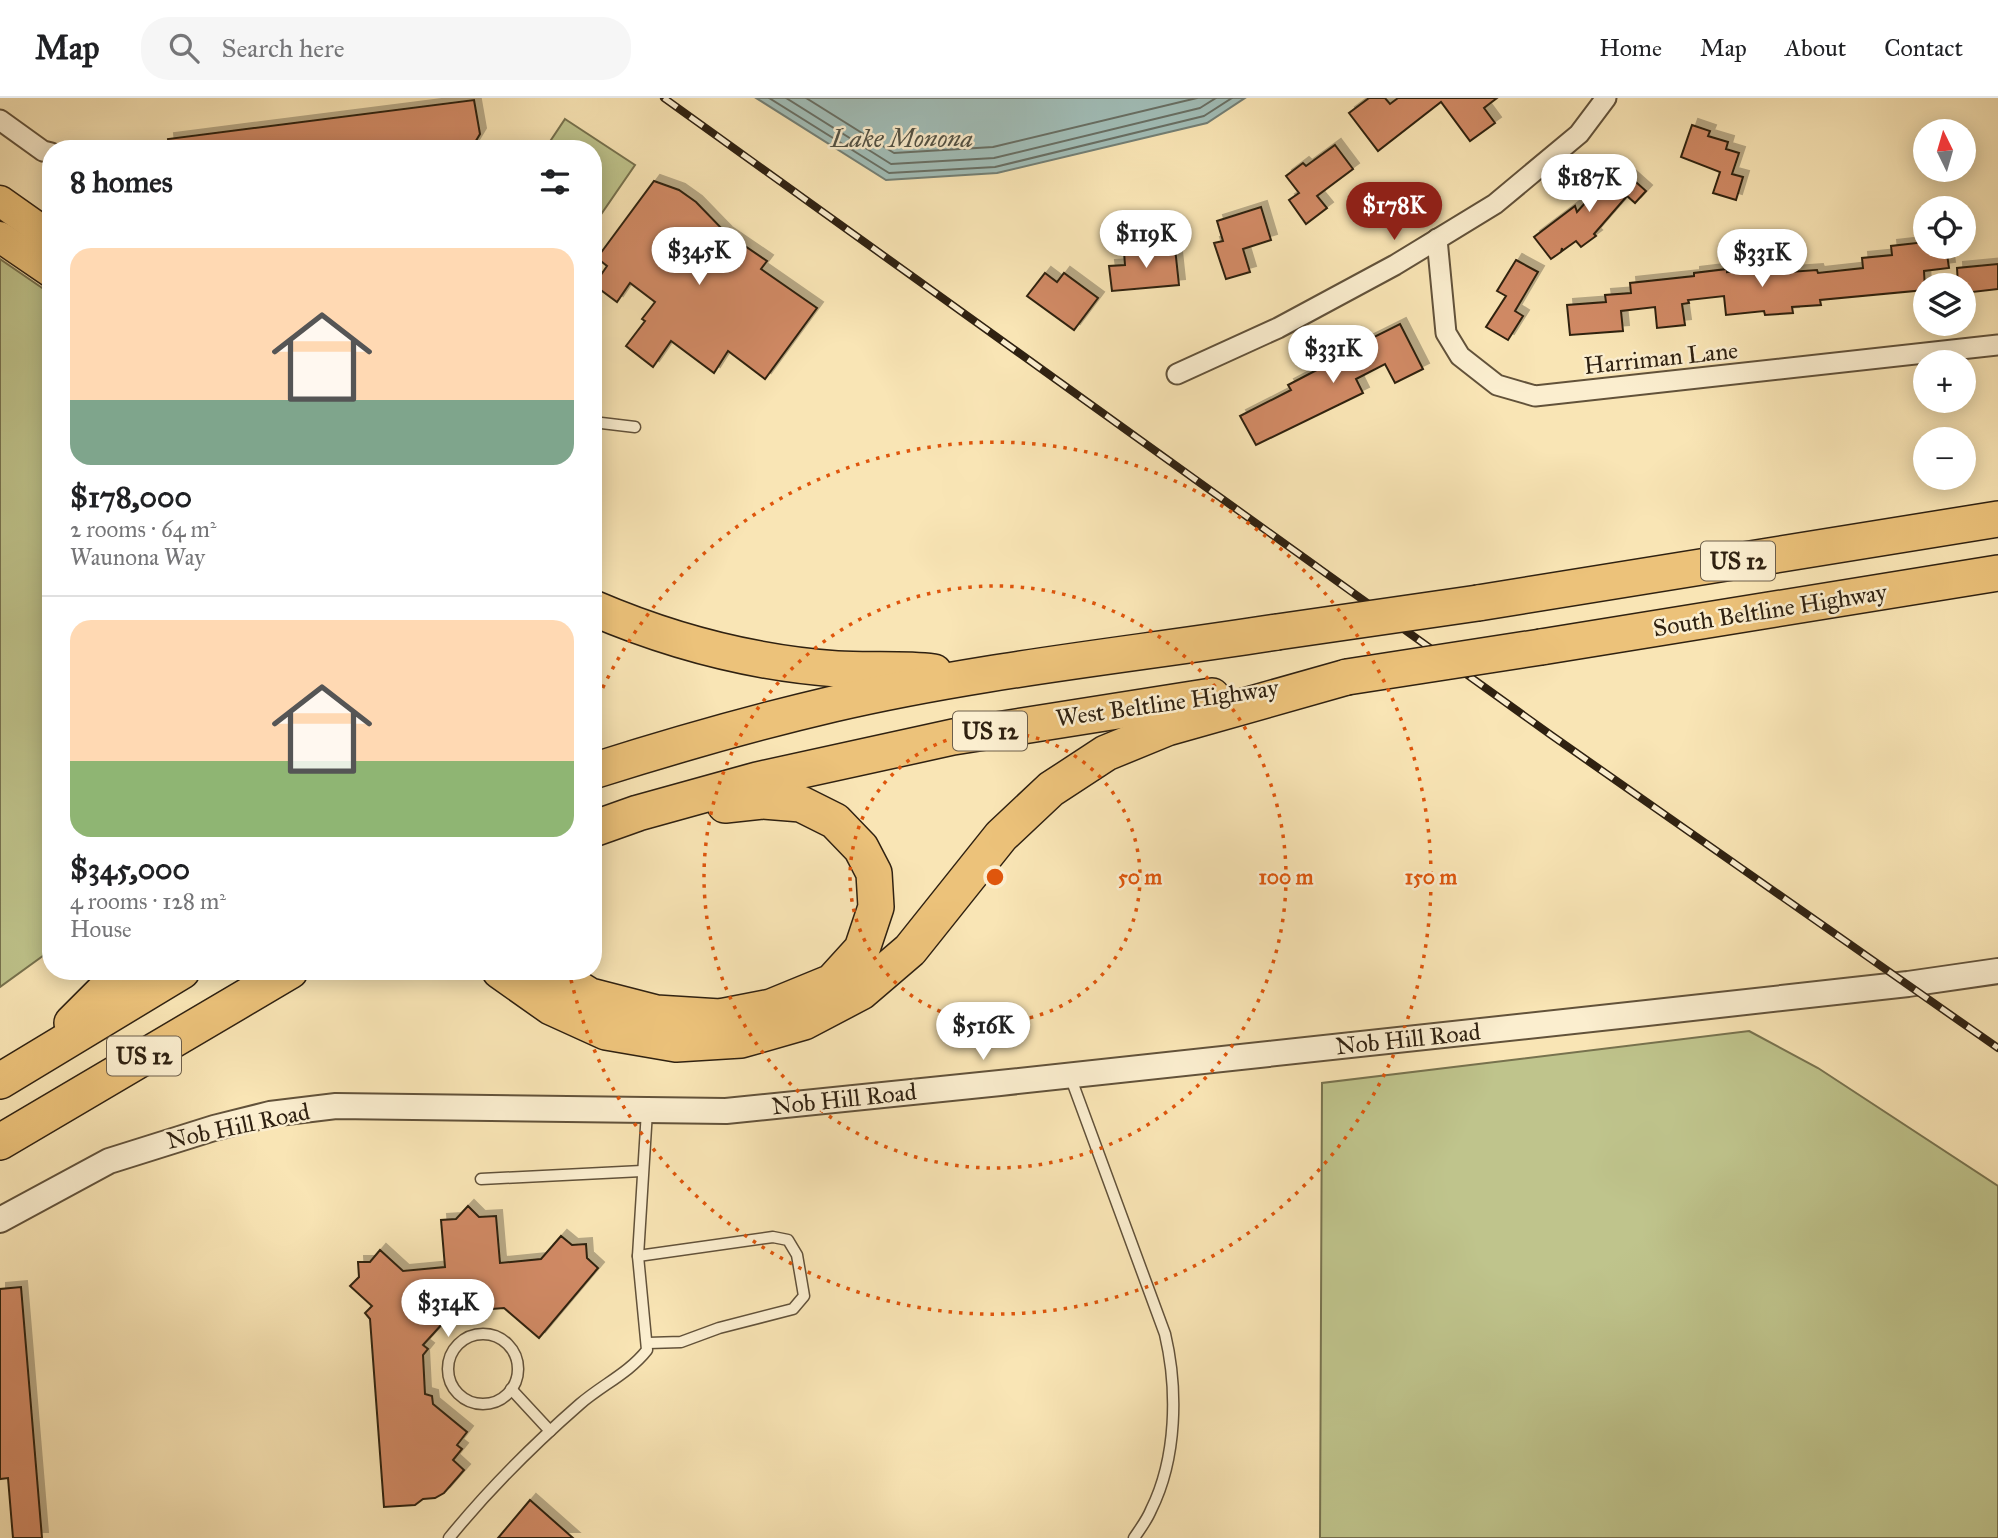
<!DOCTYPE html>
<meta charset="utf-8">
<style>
:root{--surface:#fff;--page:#f6f6f6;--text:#202124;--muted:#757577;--line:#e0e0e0;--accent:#8f2418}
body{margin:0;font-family:"IM FELL Great Primer",serif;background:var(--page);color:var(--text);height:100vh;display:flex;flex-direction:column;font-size:26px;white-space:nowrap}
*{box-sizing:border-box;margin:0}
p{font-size:23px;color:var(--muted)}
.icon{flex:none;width:38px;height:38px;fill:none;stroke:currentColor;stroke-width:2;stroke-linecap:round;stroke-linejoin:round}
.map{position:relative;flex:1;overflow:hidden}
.sheet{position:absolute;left:42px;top:42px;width:560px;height:840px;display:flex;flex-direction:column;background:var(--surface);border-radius:28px;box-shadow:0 4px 18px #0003}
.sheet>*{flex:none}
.needle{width:46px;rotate:355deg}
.tools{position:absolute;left:1913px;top:21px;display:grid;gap:14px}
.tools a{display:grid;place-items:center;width:63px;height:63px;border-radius:50%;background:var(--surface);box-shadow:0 4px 18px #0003;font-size:35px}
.price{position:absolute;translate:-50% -60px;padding:0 16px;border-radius:24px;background:#fff;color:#222;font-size:23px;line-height:46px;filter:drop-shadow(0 2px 4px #0008)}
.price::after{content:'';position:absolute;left:50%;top:42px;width:21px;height:16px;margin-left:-10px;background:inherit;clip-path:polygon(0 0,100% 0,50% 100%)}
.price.current{background:var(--accent);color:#fff}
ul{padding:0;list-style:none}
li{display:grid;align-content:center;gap:14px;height:371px;padding:0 28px}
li+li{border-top:2px solid var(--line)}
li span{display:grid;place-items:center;height:217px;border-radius:21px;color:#555}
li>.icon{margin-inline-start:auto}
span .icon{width:126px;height:126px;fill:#fffc;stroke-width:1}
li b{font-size:30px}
h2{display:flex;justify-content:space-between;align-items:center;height:84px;padding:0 28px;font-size:30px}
header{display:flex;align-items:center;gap:42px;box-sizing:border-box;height:98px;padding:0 35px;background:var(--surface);border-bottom:2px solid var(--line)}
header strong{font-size:33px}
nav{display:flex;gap:38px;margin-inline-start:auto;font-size:24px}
.search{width:490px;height:63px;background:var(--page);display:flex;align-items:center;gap:18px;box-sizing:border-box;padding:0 24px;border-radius:28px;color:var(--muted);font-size:26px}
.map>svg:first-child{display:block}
</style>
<header>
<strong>Map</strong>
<div class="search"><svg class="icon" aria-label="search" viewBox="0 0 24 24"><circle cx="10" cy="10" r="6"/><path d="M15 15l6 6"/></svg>Search here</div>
<nav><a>Home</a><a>Map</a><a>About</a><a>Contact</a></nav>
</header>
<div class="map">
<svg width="1998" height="1440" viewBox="0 0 1998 1440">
<defs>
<filter id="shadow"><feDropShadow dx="6" dy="-6" stdDeviation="0" flood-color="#0004"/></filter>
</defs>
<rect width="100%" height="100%" fill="#f9e5b5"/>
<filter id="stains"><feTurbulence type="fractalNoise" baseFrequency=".00286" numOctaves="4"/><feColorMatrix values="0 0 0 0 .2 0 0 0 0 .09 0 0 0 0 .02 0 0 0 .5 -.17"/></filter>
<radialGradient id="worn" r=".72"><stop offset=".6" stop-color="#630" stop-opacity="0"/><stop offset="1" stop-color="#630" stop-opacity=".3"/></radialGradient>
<g fill="#bfc48c" stroke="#77724e" stroke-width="2">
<polygon points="565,21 635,67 593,128 593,51 545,51"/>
<polygon points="0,161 51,196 43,211 51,220 51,852 0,889"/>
<polygon points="1749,933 1818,970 1998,1088 1998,1440 1320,1440 1322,985"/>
</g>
<polygon fill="#a1bdb7" stroke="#737f75" stroke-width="2" points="756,0 1245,0 1207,25 997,75 886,82"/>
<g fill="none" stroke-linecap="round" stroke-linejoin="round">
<g stroke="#686f64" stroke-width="2">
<polyline points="769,0 889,75 995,69 1204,18 1232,0"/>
<polyline points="786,0 891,66 994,60 1200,10 1216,0"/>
<polyline points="806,0 894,55 993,49 1197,0"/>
</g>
</g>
<g fill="#d18a65" stroke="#2f2111" stroke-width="2" filter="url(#shadow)">
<polygon points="1369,0 1385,0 1390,6 1398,0 1497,0 1484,10 1495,25 1470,43 1441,4 1378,53 1349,15"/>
<polygon points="474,2 480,36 471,51 169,51 168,41"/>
<polygon points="1692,27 1710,33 1708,38 1728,44 1726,51 1739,55 1732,76 1743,79 1736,102 1713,95 1720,74 1681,59"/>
<polygon points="1335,47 1353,71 1317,98 1327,110 1306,126 1289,102 1299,95 1286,78 1303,65 1306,68"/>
<polygon points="1618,68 1646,93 1635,105 1627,98 1594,136 1596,138 1581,149 1576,143 1562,153 1562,150 1561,154 1551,161 1534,139 1575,108 1577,114"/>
<polygon points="654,83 679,92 696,104 726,135 767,163 761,171 817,210 765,281 728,253 714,275 671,243 653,269 626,248 645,223 642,221 655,204 630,185 617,204 594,187 607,168 597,160"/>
<polygon points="1261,109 1271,142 1243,151 1250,174 1226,181 1214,145 1223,143 1217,123"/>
<polygon points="1925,144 1925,149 1946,149 1949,170 1924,173 1925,192 1820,202 1821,207 1792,209 1793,215 1765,217 1764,213 1726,217 1724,198 1688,202 1689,205 1682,206 1685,227 1657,230 1655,209 1621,213 1623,233 1570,237 1567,207 1606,204 1605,197 1631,195 1630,185 1694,178 1694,175 1727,171 1727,174 1788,166 1789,174 1817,172 1818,175 1863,170 1862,160 1892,157 1891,148"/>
<polygon points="1175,150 1179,187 1112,193 1109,168 1125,167 1124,154"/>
<polygon points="1516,162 1538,174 1515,213 1523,218 1508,242 1486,229 1506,198 1497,193"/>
<polygon points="1998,166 1998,191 1964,195 1964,187 1958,187 1957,170"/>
<polygon points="1045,175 1057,184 1064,175 1098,200 1074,232 1027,198"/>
<polygon points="1400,226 1423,271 1395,285 1385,266 1356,281 1363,295 1256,347 1240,318 1291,292 1288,287 1357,251 1356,248"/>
<polygon points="468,1108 479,1119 496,1118 500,1165 541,1161 561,1138 572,1147 586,1146 587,1160 598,1170 539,1240 504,1210 453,1214 423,1247 428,1251 423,1257 425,1296 432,1298 433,1306 467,1334 457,1347 462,1351 453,1362 464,1372 444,1395 435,1400 423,1401 415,1407 384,1409 370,1221 365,1215 372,1208 350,1188 359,1179 358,1164 370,1164 380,1152 403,1173 445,1169 441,1122 456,1121"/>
<polygon points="21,1189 42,1440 13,1440 8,1380 0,1381 0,1191"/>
<polygon points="530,1402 573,1440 498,1440"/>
</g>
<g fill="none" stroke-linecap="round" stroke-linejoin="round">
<defs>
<g id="service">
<polyline points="593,324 635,329"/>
<path d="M1070,978L1165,1236C1178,1291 1177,1360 1151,1412C1147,1422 1140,1431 1134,1440"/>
<polyline points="481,1081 642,1073"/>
<polyline points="638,1158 773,1139 788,1142 797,1157 804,1198 793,1211 719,1230 681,1244 648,1245"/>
<circle cx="483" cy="1271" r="35"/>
<polyline points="511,1291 550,1333"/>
<path d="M449,1440C489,1391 533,1347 580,1306C602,1287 629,1275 647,1252L638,1158L647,1013"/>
</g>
<g id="minor">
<polyline points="0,22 43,53 51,55"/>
<polyline points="1437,141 1446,235 1460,258 1497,287 1535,298 1998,247"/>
<polyline points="1177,276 1278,230 1395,167 1495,106 1579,36 1606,0"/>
</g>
<polyline id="tertiary" points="0,1122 109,1063 214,1030 270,1016 336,1008 726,1013 1000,985 1647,915 1908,886 1998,873"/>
<g id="primary">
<polyline points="0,103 51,139"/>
<polyline points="0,139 51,174"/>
</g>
<g id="motorway">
<polyline points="1478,505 1998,421"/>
<path d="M593,510C670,543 753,565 837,571C870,573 901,570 934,574"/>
<polyline points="1541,549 1998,475"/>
<path d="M593,673C672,648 752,625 833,606C979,572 1130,557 1277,534"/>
<polyline points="593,731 638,715 757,682 953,639 1212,598"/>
<polyline points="500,873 551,909 606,934 676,946 741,942 804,924 861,894 910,852 1001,738 1051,691 1106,655 1167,630 1347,579"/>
<polyline points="550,873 590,898 656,915 720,919 771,909 832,884 862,851 876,809 874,775 861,750 835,723 801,706 762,703 725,707"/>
<polyline points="72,925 124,873"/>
<polyline points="0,983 182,873"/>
<polyline points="0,1044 290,873"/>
</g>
</defs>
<use href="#service" stroke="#62523a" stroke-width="13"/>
<use href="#minor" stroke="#62523a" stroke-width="23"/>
<use href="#tertiary" stroke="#62523a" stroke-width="28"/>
<use href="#primary" stroke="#2f2111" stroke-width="33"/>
<use href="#motorway" stroke="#2f2111" stroke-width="38"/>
<use href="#service" stroke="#fbeecf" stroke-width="10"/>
<use href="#minor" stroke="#fbeecf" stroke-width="19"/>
<use href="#tertiary" stroke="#fbeecf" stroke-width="24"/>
<use href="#primary" stroke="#ecc27a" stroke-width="30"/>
<use href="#motorway" stroke="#ecc27a" stroke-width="35"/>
<defs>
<polyline id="rail" points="664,0 1551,637 1998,950"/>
</defs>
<use href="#rail" stroke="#2f2111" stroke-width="8"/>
<use href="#rail" stroke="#fbeecf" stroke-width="5" stroke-dasharray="16" stroke-linecap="butt"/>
<defs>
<g id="motorway-bridge">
<polyline points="1277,534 1478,505"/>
<polyline points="1347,579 1541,549"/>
</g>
</defs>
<use href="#motorway-bridge" stroke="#2f2111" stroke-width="38" stroke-linecap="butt"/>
<use href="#motorway-bridge" stroke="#ecc27a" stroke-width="35"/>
</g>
<g fill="none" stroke="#df560c" stroke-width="3.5" stroke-dasharray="3.5 7">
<circle cx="995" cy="779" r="145"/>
<circle cx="995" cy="779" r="291"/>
<path d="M594 609A436 436 0 1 1 569 873"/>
</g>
<g text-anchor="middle" stroke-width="5" stroke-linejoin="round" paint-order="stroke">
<g fill="#fbeecf" stroke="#6c5e4a" stroke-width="2">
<rect x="1701" y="443.5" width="74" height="39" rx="5"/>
<rect x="953" y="613.5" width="74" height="39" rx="5"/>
<rect x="107" y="938.5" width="74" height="39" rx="5"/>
</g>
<g font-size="23" font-weight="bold" fill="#2f2111">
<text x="1738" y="471">US 12</text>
<text x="990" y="641">US 12</text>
<text x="144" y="966">US 12</text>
</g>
<g font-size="24" fill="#2f2111" stroke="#fbeecf">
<text transform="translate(1661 260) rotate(-6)" y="8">Harriman Lane</text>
<text transform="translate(1770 512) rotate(-9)" y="8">South Beltline Highway</text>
<text transform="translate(1167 605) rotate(-8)" y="8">West Beltline Highway</text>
<text transform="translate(1408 941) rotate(-6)" y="8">Nob Hill Road</text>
<text transform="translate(844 1001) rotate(-6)" y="8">Nob Hill Road</text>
<text transform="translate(238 1028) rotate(-12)" y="8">Nob Hill Road</text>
</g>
<g font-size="26" font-style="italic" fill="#515043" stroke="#fbeecf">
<text x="902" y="49">Lake Monona</text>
</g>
</g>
<circle cx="995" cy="779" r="10" fill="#df560c" stroke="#fbeecf" stroke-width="3.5"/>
<g font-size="21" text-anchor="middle" font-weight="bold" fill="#df560c" stroke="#fbeecf" stroke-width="5" stroke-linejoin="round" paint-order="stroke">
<text x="1140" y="786">50 m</text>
<text x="1286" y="786">100 m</text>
<text x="1431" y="786">150 m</text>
</g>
<rect width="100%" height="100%" filter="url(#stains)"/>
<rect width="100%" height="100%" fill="url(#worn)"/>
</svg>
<div class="tools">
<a><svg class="needle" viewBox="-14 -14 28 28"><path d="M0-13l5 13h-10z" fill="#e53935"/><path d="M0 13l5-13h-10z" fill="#757577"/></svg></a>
<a><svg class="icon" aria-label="locate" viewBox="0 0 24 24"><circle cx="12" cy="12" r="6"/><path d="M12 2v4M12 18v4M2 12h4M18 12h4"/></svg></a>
<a><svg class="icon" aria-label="layers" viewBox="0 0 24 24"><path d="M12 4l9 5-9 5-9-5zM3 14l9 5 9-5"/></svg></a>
<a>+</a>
<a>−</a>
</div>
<b class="price" style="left:1589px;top:116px">$187K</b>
<b class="price current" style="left:1394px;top:144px">$178K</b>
<b class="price" style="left:1146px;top:172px">$119K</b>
<b class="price" style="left:699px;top:189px">$345K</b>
<b class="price" style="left:1762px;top:191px">$331K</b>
<b class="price" style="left:1333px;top:287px">$331K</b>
<b class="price" style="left:983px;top:964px">$516K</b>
<b class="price" style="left:448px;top:1241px">$314K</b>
<section class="sheet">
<h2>8 homes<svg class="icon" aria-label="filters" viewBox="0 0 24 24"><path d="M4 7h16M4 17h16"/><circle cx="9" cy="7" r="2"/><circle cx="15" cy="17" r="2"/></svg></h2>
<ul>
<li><span style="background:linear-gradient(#ffd9b3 70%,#7fa58c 0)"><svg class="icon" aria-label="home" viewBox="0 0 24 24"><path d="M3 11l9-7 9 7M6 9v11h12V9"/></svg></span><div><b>$178,000</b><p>2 rooms · 64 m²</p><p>Waunona Way</p></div></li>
<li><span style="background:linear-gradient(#ffd9b3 65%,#8fb573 0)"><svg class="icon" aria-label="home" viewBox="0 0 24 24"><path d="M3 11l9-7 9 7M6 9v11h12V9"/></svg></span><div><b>$345,000</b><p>4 rooms · 128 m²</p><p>House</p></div></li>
</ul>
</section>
</div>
